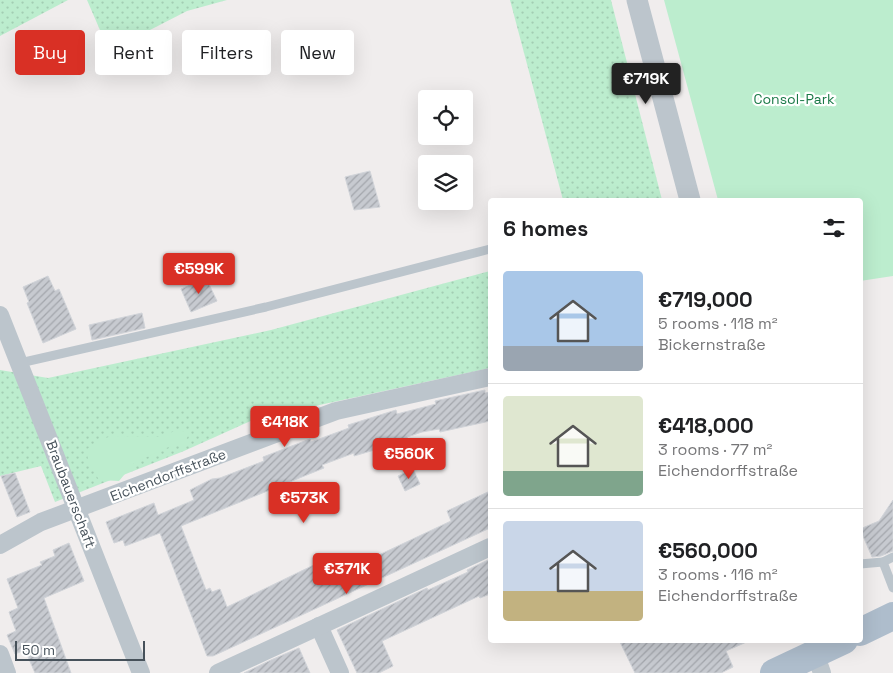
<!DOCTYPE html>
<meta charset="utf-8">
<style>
:root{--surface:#fff;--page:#f6f6f6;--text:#202124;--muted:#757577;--line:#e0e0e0;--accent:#d93025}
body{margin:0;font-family:"Space Grotesk",sans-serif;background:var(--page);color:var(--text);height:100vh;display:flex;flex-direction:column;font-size:19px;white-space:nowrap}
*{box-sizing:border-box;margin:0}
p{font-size:16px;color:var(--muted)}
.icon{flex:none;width:28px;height:28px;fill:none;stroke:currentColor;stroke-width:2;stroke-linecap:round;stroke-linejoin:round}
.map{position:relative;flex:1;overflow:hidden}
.details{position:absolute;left:488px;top:198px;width:375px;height:445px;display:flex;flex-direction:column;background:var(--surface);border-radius:5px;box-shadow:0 5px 20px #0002}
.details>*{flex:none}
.hud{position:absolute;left:15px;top:30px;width:398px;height:45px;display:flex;gap:10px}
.buttons{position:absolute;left:418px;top:90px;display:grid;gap:10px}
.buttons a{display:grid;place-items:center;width:55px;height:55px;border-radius:5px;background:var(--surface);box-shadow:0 5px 20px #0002;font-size:25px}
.scale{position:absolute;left:15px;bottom:12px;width:130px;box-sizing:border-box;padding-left:5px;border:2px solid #46515a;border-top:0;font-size:14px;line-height:18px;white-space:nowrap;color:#46515a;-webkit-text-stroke:4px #fff;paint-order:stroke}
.price{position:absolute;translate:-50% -42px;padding:0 11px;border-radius:5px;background:var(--accent);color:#fff;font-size:16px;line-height:32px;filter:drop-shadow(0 1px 2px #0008)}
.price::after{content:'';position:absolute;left:50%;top:30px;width:15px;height:11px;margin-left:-8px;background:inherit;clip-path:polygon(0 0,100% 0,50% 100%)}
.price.selected{background:#222;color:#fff}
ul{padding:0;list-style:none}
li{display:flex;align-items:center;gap:15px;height:125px;padding:0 15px}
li+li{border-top:1px solid var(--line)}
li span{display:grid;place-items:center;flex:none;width:140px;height:100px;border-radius:5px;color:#555}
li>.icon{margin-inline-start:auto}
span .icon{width:60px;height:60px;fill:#fffc;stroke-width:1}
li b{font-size:21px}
h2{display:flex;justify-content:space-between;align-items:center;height:60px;padding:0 15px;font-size:21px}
.pill{padding:0 18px;border-radius:5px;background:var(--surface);box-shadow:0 5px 20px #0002;font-size:18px;line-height:45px}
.pill.selected{background:var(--accent);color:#fff}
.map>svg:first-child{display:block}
</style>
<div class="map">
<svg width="893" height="673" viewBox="0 0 893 673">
<defs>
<pattern id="grass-dots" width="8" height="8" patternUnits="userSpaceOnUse" patternTransform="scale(1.25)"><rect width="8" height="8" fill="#bcedce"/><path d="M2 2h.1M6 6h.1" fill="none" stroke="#a3cdb3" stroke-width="1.8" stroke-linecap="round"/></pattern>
<pattern id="building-hatch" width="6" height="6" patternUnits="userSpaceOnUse" patternTransform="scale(1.25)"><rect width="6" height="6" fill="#c7cad0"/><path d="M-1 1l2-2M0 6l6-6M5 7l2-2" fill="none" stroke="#a3a6ac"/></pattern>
</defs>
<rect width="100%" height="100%" fill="#f0eded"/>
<g fill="url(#grass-dots)">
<polygon points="0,0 68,0 0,36"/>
<polygon points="87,0 227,0 187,11 109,51"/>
<polygon points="510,0 611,0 662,200 563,200"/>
<polygon points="490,271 490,368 255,419 184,451 55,502 41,466 0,476 0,370 48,378 271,330"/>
</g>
<g fill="#bcedce">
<polygon points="664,0 893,0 893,276 860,281 860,200 718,200"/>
<polygon points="178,429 189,434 183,446 171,446 134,463 119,481 99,480 88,461 87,449 98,441 111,436 162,437"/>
</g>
<g fill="url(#building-hatch)" stroke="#d1d4d9">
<polygon points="370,171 380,207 354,210 345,177"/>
<polygon points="48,276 55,291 59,289 76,329 43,343 27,303 29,302 23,287"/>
<polygon points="206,278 217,301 191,312 181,289"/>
<polygon points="142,313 145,328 92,340 89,325"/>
<polygon points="485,390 485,393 490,392 490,421 440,432 439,429 422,432 407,437 408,440 354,456 354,453 322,465 324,468 181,526 206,590 210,588 212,592 220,589 227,607 322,561 330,578 451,521 447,511 490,491 490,528 213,656 207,656 160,533 125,546 123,540 114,543 106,522 154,503 158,515 194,500 190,490 212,479 220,478 264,461 263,457 310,439 311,442 349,428 348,425 396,410 397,414 436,404 435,401"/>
<polygon points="413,469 420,484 405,491 398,476"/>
<polygon points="15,473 30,512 17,517 1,476"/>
<polygon points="893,500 893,551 881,556 872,557 860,529 879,521"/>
<polygon points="69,543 84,581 44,598 71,673 35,673 25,650 15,654 7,635 16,631 9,612 18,608 7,579 42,565 40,562 55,556 53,550"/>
<polygon points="490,559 490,594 480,598 479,596 382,641 393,666 379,673 357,673 337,630 427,588 428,590 468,572 467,570"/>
<polygon points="619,640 751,640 726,651 733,667 721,673 635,673"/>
<polygon points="299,648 310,673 244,673 271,660"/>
</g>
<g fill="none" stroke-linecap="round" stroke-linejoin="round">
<g stroke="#bcc5cc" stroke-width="9">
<polyline points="20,363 266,307 490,249"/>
<polyline points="893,557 883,562 893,588"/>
<polyline points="860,564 883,562"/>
</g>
<g stroke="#bcc5cc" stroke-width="18">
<polyline points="0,315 141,673"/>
<polyline points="0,545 41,522 336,411 490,377"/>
<polyline points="319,626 340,673"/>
<polyline points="815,653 822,673"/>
<polyline points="0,654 7,673"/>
<polyline points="218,673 490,547"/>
</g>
<polyline stroke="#bcc5cc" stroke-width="21" points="637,0 690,200"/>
<g stroke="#aebdcc" stroke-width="28">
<polyline points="860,632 893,616"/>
<polyline points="774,673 844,640"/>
</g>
</g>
<g text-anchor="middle" stroke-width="4.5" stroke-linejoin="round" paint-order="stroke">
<g font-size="14" fill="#1a7947" stroke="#fff">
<text x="794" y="104">Consol-Park</text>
</g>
<g font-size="14" fill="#46515a" stroke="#fff">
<text transform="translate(168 475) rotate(-21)" y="5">Eichendorffstraße</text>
<text transform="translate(71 494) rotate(69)" y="5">Braubauerschaft</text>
</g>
</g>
</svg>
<div class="buttons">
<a><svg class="icon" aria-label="locate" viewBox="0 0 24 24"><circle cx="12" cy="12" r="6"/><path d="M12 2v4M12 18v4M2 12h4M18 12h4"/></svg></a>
<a><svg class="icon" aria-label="layers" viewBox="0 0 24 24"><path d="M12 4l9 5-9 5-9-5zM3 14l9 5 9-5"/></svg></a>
</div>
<div class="scale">50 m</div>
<b class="price selected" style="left:646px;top:105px">€719K</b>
<b class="price" style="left:199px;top:295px">€599K</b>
<b class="price" style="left:285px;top:448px">€418K</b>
<b class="price" style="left:409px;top:480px">€560K</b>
<b class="price" style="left:304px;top:524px">€573K</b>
<b class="price" style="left:347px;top:595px">€371K</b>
<div class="hud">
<a class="pill selected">Buy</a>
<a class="pill">Rent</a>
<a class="pill">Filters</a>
<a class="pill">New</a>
</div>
<section class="details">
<h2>6 homes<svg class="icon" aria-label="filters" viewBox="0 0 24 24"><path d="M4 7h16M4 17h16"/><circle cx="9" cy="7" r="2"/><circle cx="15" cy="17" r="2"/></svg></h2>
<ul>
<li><span style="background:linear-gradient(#a9c7e8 75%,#9aa5b1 0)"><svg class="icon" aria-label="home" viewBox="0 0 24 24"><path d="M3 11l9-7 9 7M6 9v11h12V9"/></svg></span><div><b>€719,000</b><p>5 rooms · 118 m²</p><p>Bickernstraße</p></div></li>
<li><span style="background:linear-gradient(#dfe7d0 75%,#7fa58c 0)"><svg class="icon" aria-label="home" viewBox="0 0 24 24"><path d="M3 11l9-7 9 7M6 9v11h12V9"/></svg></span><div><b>€418,000</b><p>3 rooms · 77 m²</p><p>Eichendorffstraße</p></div></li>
<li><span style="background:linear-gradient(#c9d6e8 70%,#c2b280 0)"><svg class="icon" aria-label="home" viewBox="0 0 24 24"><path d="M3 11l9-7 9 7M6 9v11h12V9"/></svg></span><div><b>€560,000</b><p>3 rooms · 116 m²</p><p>Eichendorffstraße</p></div></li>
</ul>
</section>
</div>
